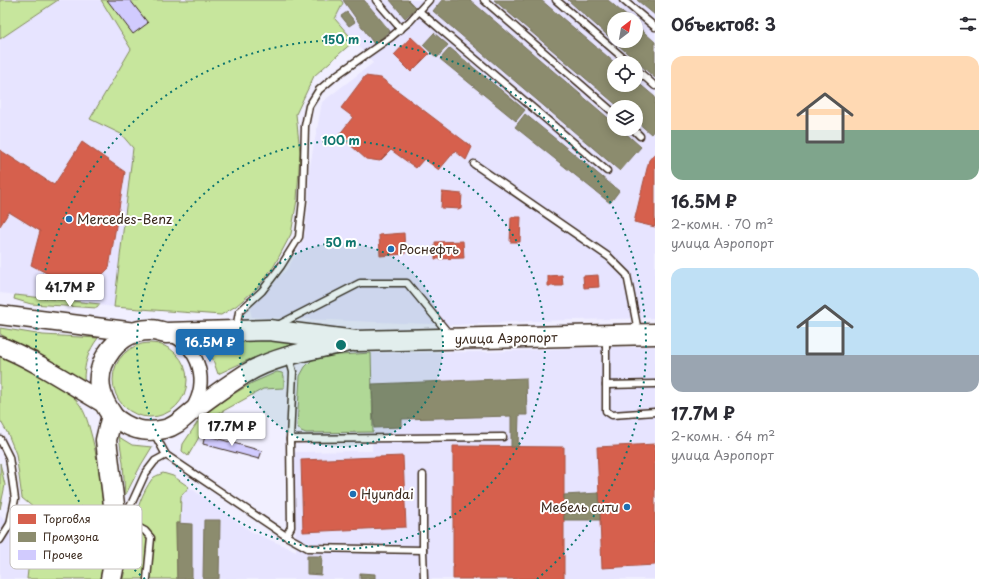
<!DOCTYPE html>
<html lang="ru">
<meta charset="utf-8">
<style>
:root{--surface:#fff;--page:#f2f2f3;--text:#2b2b33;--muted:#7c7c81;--accent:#1f6fb2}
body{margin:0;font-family:"Playpen Sans",sans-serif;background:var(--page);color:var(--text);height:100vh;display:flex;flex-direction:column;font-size:15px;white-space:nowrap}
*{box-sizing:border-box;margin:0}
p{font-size:13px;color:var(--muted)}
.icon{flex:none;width:22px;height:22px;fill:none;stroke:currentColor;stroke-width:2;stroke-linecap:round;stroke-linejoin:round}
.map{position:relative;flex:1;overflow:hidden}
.details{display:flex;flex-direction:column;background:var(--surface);width:340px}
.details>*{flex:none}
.needle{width:26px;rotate:31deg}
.controls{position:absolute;left:607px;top:12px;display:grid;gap:8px}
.controls a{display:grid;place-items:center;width:36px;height:36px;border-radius:50%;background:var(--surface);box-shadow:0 2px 10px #0003;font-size:20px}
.price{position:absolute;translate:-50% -34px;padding:0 9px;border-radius:4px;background:#fff;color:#222;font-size:13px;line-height:26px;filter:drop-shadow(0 1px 2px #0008)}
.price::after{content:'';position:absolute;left:50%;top:24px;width:12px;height:9px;margin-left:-6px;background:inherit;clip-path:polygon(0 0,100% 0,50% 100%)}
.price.current{background:var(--accent);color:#fff}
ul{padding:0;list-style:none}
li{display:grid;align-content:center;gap:8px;height:212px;padding:0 16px}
li span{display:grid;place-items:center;height:124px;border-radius:12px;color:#555}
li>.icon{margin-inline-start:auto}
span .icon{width:72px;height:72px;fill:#fffc;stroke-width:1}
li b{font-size:17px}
h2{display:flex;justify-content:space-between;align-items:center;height:48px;padding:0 16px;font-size:17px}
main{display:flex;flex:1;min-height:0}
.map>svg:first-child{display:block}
</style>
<main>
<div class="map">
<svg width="655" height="579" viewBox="0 0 655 579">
<rect width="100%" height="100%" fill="#f1efff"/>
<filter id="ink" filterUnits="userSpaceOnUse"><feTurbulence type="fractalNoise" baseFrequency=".025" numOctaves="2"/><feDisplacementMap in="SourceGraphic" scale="8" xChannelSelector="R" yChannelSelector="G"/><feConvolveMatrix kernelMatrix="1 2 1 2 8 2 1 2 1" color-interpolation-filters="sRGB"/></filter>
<g filter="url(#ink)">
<g fill="#e7e4ff" fill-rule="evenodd">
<polygon points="58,0 101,0 131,49 90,119 121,134 133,148 114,307 0,293 0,39"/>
<path d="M341,0H655V318L536,321L455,325L252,317L250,309L288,268L304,239L309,201V171L322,102L373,63L335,19L343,3ZM614,19H636V41H614ZM614,63H636V85H614ZM614,107H636V129H614Z"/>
<polygon points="600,347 655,347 655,579 177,579 176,523 180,523 181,496 189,487 252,532 296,551 294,452 372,451 371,353 485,352"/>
<polygon points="0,515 18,531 12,539 30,551 27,579 0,579"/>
</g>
<g fill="#c7e69d" stroke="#81885e">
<polygon points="0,0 58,0 0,39"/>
<polygon points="101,0 341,0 343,3 335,19 354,41 314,76 296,114 300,152 297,200 291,234 274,266 257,288 236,306 221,315 114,307 133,148 121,134 90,119 131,49"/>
<polygon points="15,295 100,304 97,308 31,304 14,299"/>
<path d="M0,328L43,335L98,338C88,351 84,364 84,381L51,361L0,334Z"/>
<polygon points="204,340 290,341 290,345 248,360 218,374 211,354"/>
<circle cx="150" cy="380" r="37"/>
<polygon points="371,353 373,432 306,433 301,431 297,426 300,376 305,367 312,360 326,356"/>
<path d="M0,356C25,365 64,383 80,405C85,412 88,422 90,430C102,472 109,537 100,579H27L30,551L53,524L22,498L16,454L8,434L0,420Z"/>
<polygon points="277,372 282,373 284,376 284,388 263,389 205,421 202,432 188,456 182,451 183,444 201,417 227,398 252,383"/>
<polygon points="119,437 132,445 152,447 141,465 126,494 125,495 123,463"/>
<polygon points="0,463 5,485 0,509"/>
<path d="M163,473L173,476L189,487L181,496L180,523H176L177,579H123C130,547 132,507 152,479C154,476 159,475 163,473Z"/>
</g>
<g fill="#d6604d" stroke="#a8503f">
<polygon points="411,37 429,54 411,72 394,55"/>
<polygon points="365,76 381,78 472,147 466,160 455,151 439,170 424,159 416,168 391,150 380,161 366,159 339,135 353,117 341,108"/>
<polygon points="82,142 125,172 109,268 96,281 73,282 52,276 31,265 40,231 9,212 0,226 0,150 54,185"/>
<polygon points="655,153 655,227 634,222 649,160"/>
<polygon points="442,192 462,194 461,209 441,208"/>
<polygon points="511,217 521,217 520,242 510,242"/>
<polygon points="404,233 405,254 380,256 379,235"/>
<polygon points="463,241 464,258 435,259 435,242"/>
<polygon points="562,275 563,286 548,286 548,276"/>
<polygon points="598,275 599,287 584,288 583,276"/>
<polygon points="655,444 655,565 602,568 597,447"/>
<polygon points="453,446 564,447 564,579 453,579"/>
<polygon points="403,456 406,527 303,532 301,460"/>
</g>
<g fill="#8c8c6e" stroke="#746f56">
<polygon points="343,0 364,0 390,31 374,44"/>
<polygon points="390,0 408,0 416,8 405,18"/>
<polygon points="442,0 470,0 614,123 614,129 621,129 641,147 620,171 433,11"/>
<polygon points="494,0 541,0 615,63 614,85 636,85 636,81 655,97 655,129 651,134 636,121 636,107 619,107"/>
<polygon points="568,0 608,0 630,19 614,19 614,41 636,41 636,25 655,42 655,78"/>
<polygon points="637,0 655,0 655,15"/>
<polygon points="347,12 355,22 349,26 341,16"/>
<polygon points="434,33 448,45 437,58 423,45"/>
<polygon points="450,48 525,110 516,121 440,59"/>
<polygon points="525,114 619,191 610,203 515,127"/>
<polygon points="526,378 527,415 519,415 518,447 511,447 511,416 402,419 402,427 374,428 372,384"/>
<polygon points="599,493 600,520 564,520 564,495"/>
<polygon points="204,520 220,520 219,579 203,579"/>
<polygon points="176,523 192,524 192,579 177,579"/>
<polygon points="307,556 322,556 321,575 307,574"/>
<polygon points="360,573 375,574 375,579 360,579"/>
</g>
<g fill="#d1cbfe" stroke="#3b2a1e">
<polygon points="107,0 130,0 148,23 133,34"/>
<polygon points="205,435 262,451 259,459 203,444"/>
</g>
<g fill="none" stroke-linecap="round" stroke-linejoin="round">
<defs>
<g id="service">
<polyline points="376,0 401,29"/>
<polyline points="484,0 614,113"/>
<polyline points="556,0 629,63"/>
<polyline points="623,0 655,27"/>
<polyline points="419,11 607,171"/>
<polyline points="636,69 655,86"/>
<polyline points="633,129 640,136"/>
<polyline points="474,164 609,257 627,275 638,331"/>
<polyline points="278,325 360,283 407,283 450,335"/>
<polyline points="236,329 239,312 262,291 281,266 299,237 303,200 305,126 309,106 319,90 338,74 391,37 410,21 429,0"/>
<polyline points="606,337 606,411 612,415 655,412"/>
<polyline points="606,385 655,384"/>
<polyline points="154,433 166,455 286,536 291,527 290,439 293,372 289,357"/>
<polyline points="0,439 9,457 15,499 10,524 0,540"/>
<polyline points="290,439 503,437"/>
<polyline points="119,520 124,520 145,474 155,461 166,455"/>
<polyline points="124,520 145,531 151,538 147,579"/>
<polyline points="286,536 308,548 423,550 424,579"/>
<polyline points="423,550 423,475"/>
</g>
<path id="minor" d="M170,334C200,349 209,381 192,409"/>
<g id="secondary">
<polyline points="0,315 135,332"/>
<path d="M0,346C37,361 70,384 105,404"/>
<path d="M112,415C128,429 144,434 165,429C178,426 185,416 195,409C211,397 228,385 245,374C277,355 314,350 350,342"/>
</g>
<path id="primary" d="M111,579L113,569L116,521L106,440L112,415C107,408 103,401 101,393C93,362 119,329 151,330C156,330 161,332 166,333L269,330L356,341L655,334"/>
</defs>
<use href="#service" stroke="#3b2a1e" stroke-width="9"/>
<use href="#minor" stroke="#3b2a1e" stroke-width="15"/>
<use href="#secondary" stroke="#3b2a1e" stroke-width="21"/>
<use href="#primary" stroke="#3b2a1e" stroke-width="23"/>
<use href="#service" stroke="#fff" stroke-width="6"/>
<use href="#minor" stroke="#fff" stroke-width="12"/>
<use href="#secondary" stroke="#fff" stroke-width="18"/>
<use href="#primary" stroke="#fff" stroke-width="20"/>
</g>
</g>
<circle cx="341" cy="345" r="102" fill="#0f766e" fill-opacity=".12"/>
<g fill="none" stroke="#0f766e" stroke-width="2" stroke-dasharray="2 4">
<circle cx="341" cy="345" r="102"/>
<circle cx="341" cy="345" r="204"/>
<path d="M145 579A305 305 0 1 1 537 579"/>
</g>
<g fill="#1f6fb2" stroke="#fff" stroke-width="1.5">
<circle cx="69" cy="219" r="4"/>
<circle cx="391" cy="249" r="4"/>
<circle cx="353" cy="494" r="4"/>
<circle cx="627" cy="507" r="4"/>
</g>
<g text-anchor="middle" stroke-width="4" stroke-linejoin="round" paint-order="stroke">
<g font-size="13" fill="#3b2a1e" stroke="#fff" text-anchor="start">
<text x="77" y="224">Mercedes-Benz</text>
<text x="399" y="254">Роснефть</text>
<text x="361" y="499">Hyundai</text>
<text x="619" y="512" text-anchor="end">Мебель сити</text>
</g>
<g font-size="13" fill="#3b2a1e" stroke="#fff">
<text transform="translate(506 338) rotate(-1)" y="5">улица Аэропорт</text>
</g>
</g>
<rect x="10" y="505" width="132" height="64" rx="6" fill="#fff" stroke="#c4bfbc" stroke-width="1"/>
<rect x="18" y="514" width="18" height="10" fill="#d6604d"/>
<rect x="18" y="532" width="18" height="10" fill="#8c8c6e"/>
<rect x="18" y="550" width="18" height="10" fill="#d1cbfe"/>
<g font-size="11" fill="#3b2a1e">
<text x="43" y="523">Торговля</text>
<text x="43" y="541">Промзона</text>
<text x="43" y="559">Прочее</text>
</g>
<circle cx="341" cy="345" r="6" fill="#0f766e" stroke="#fff" stroke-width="2"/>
<g font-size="12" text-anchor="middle" font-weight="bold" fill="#0f766e" stroke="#fff" stroke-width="4" stroke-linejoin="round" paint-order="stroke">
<text x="341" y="44">150 m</text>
<text x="341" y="145">100 m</text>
<text x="341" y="247">50 m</text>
</g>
</svg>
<div class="controls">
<a><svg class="needle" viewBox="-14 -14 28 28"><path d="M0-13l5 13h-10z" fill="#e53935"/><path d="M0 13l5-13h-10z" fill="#7c7c81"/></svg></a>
<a><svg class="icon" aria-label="locate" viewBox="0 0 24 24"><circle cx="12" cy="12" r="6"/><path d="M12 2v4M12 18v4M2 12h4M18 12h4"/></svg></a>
<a><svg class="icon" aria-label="layers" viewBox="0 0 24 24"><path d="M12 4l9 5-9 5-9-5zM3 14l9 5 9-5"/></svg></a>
</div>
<b class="price" style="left:70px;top:308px">41.7M ₽</b>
<b class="price current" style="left:210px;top:363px">16.5M ₽</b>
<b class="price" style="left:232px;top:447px">17.7M ₽</b>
</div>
<section class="details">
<h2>Объектов: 3<svg class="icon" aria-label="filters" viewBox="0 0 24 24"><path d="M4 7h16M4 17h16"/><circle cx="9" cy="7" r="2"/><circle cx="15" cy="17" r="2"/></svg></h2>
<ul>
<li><span style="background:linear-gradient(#ffd9b3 60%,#7fa58c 0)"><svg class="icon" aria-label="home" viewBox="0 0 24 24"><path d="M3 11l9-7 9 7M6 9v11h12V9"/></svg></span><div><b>16.5M ₽</b><p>2-комн. · 70 m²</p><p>улица Аэропорт</p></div></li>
<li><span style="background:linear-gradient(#bfe0f5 70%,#9aa5b1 0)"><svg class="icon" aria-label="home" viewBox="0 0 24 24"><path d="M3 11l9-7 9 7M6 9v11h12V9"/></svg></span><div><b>17.7M ₽</b><p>2-комн. · 64 m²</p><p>улица Аэропорт</p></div></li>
</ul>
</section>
</main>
